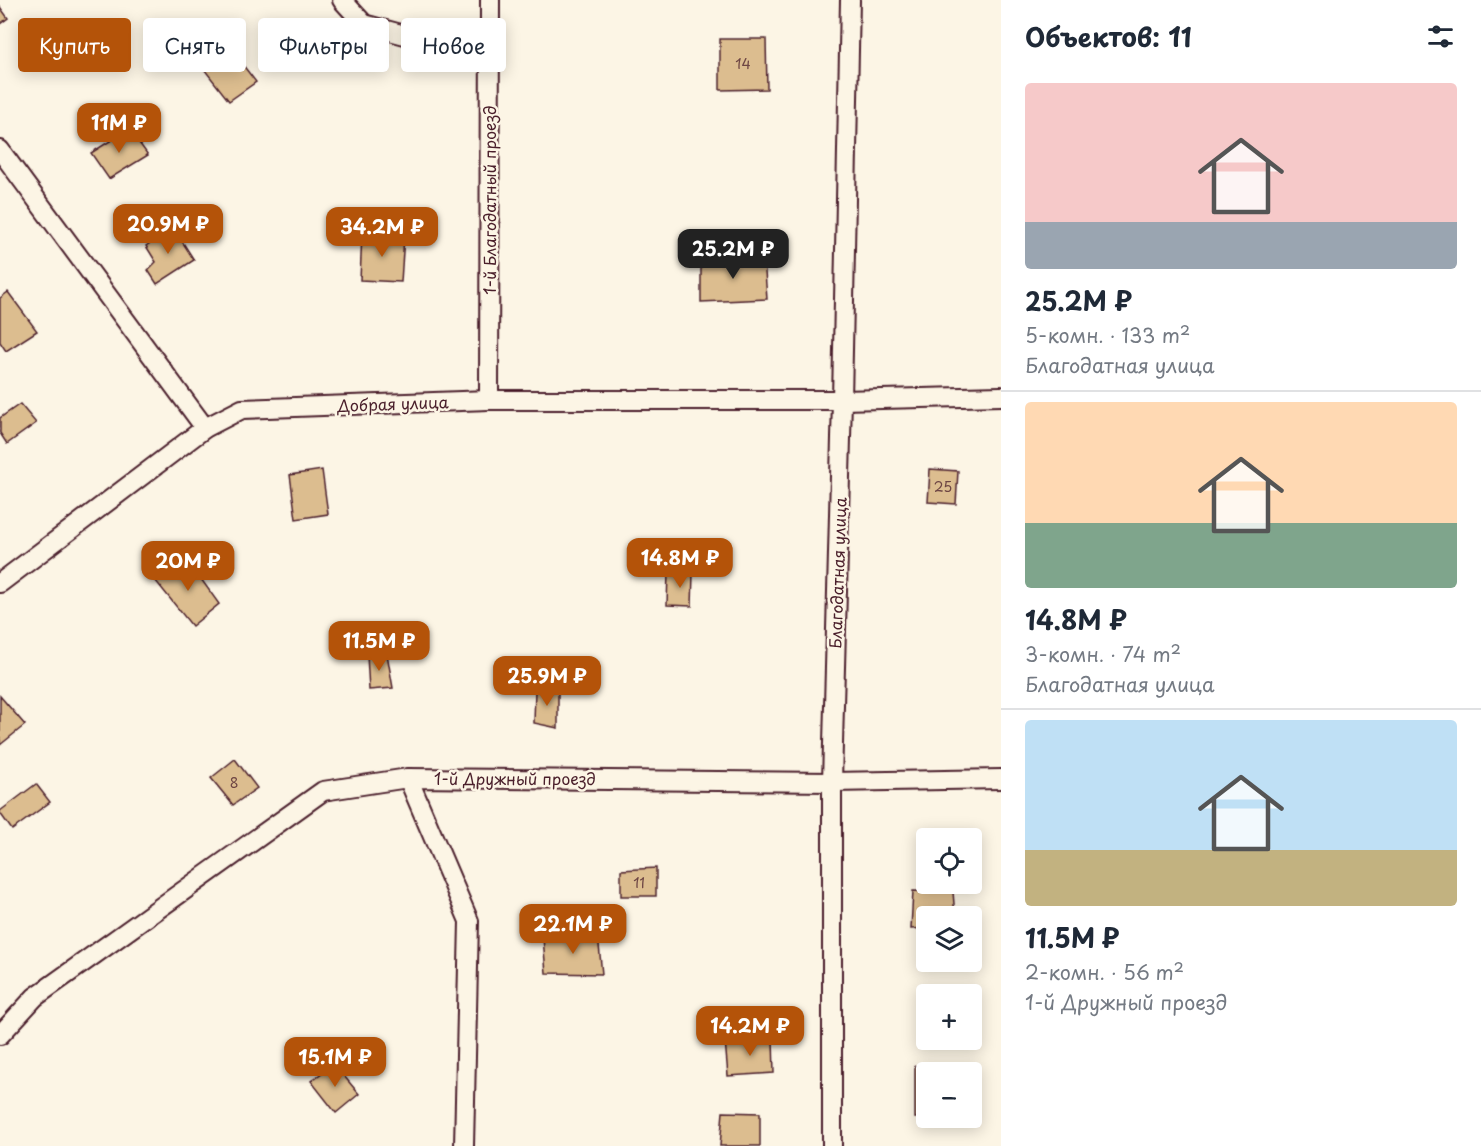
<!DOCTYPE html>
<html lang="ru">
<meta charset="utf-8">
<style>
:root{--surface:#fff;--page:#f6f6f7;--text:#1f2937;--muted:#747a83;--line:#e0e1e3;--accent:#b45309}
body{margin:0;font-family:"Playpen Sans",sans-serif;background:var(--page);color:var(--text);height:100vh;display:flex;flex-direction:column;font-size:22px;white-space:nowrap}
*{box-sizing:border-box;margin:0}
p{font-size:20px;color:var(--muted)}
.icon{flex:none;width:33px;height:33px;fill:none;stroke:currentColor;stroke-width:2;stroke-linecap:round;stroke-linejoin:round}
.map{position:relative;flex:1;overflow:hidden}
.sheet{display:flex;flex-direction:column;background:var(--surface);width:480px}
.sheet>*{flex:none}
.top-card{position:absolute;left:18px;top:18px;width:570px;height:54px;display:flex;gap:12px}
.tools{position:absolute;left:916px;top:828px;display:grid;gap:12px}
.tools a{display:grid;place-items:center;width:66px;height:66px;border-radius:6px;background:var(--surface);box-shadow:0 3px 15px #0003;font-size:30px}
.price{position:absolute;translate:-50% -51px;padding:0 14px;border-radius:12px;background:var(--accent);color:#fff;font-size:20px;line-height:39px;filter:drop-shadow(0 2px 3px #0008)}
.price::after{content:'';position:absolute;left:50%;top:36px;width:18px;height:14px;margin-left:-9px;background:inherit;clip-path:polygon(0 0,100% 0,50% 100%)}
.price.active{background:#222;color:#fff}
ul{padding:0;list-style:none}
li{display:grid;align-content:center;gap:12px;height:318px;padding:0 24px}
li+li{border-top:2px solid var(--line)}
li span{display:grid;place-items:center;height:186px;border-radius:6px;color:#555}
li>.icon{margin-inline-start:auto}
span .icon{width:108px;height:108px;fill:#fffc;stroke-width:1}
li b{font-size:26px}
h2{display:flex;justify-content:space-between;align-items:center;height:72px;padding:0 24px;font-size:26px}
.chip{padding:0 21px;border-radius:6px;background:var(--surface);box-shadow:0 3px 15px #0003;font-size:21px;line-height:54px}
.chip.active{background:var(--accent);color:#fff}
main{display:flex;flex:1;min-height:0}
.map>svg:first-child{display:block}
</style>
<main>
<div class="map">
<svg width="1001" height="1146" viewBox="0 0 1001 1146">
<rect width="100%" height="100%" fill="#fcf5e5"/>
<filter id="ink" filterUnits="userSpaceOnUse"><feTurbulence type="fractalNoise" baseFrequency=".0167" numOctaves="2"/><feDisplacementMap in="SourceGraphic" scale="12" xChannelSelector="R" yChannelSelector="G"/><feConvolveMatrix kernelMatrix="1 2 1 2 8 2 1 2 1" color-interpolation-filters="sRGB"/></filter>
<g filter="url(#ink)">
<g fill="#dcbd8f" stroke="#4a1f2b" stroke-width="1.5">
<polygon points="0,7 8,18 0,24"/>
<polygon points="720,39 766,39 767,89 720,90"/>
<polygon points="232,51 256,82 229,101 204,69"/>
<polygon points="129,129 148,155 109,179 91,153"/>
<polygon points="173,227 194,260 157,284 148,270 156,262 146,246"/>
<polygon points="362,233 404,236 401,282 360,280"/>
<polygon points="764,258 767,299 701,302 701,260"/>
<polygon points="8,292 37,331 6,351 0,342 0,298"/>
<polygon points="20,404 36,423 7,444 0,433 0,418"/>
<polygon points="930,469 958,471 956,504 928,502"/>
<polygon points="322,470 328,514 296,519 290,475"/>
<polygon points="186,558 219,604 192,626 155,580"/>
<polygon points="668,573 693,573 692,606 667,605"/>
<polygon points="387,654 393,688 369,690 367,655"/>
<polygon points="558,685 558,728 534,723 535,690"/>
<polygon points="0,696 25,725 0,745"/>
<polygon points="235,759 257,788 233,805 211,778"/>
<polygon points="36,784 50,802 12,830 0,813 0,811"/>
<polygon points="656,868 656,896 621,896 621,870"/>
<polygon points="913,891 953,892 955,916 927,916 927,928 911,929"/>
<polygon points="598,936 602,974 546,973 543,938"/>
<polygon points="773,1039 774,1073 728,1076 725,1040"/>
<polygon points="334,1064 359,1094 336,1113 311,1081"/>
<polygon points="969,1065 969,1072 927,1072 927,1118 936,1118 915,1118 915,1066"/>
<polygon points="723,1112 760,1113 760,1146 720,1146"/>
</g>
<g fill="none" stroke-linecap="round" stroke-linejoin="round">
<defs>
<g id="minor">
<polyline points="342,0 364,24 490,58"/>
<polyline points="0,150 205,428"/>
<polyline points="489,400 490,0"/>
<polyline points="0,583 205,428 242,409 489,400 842,400 1001,396"/>
<polyline points="0,1035 35,997 323,791 408,778"/>
<polyline points="464,1146 469,921 408,778 832,782 1001,779"/>
<polyline points="832,1146 832,782 842,400 850,0"/>
</g>
</defs>
<use href="#minor" stroke="#4a1f2b" stroke-width="22"/>
<use href="#minor" stroke="#fcf5e5" stroke-width="18"/>
</g>
</g>
<g text-anchor="middle" stroke-width="5" stroke-linejoin="round" paint-order="stroke">
<g font-size="14" fill="#6e4644">
<text x="743" y="69">14</text>
<text x="943" y="492">25</text>
<text x="234" y="788">8</text>
<text x="639" y="888">11</text>
</g>
<g font-size="16" fill="#4a1f2b" stroke="#fcf5e5">
<text transform="translate(490 200) rotate(-90)" y="6">1-й Благодатный проезд</text>
<text transform="translate(393 404) rotate(-2)" y="6">Добрая улица</text>
<text transform="translate(838 573) rotate(-88)" y="6">Благодатная улица</text>
<text x="515" y="785">1-й Дружный проезд</text>
</g>
</g>
</svg>
<div class="tools">
<a><svg class="icon" aria-label="locate" viewBox="0 0 24 24"><circle cx="12" cy="12" r="6"/><path d="M12 2v4M12 18v4M2 12h4M18 12h4"/></svg></a>
<a><svg class="icon" aria-label="layers" viewBox="0 0 24 24"><path d="M12 4l9 5-9 5-9-5zM3 14l9 5 9-5"/></svg></a>
<a>+</a>
<a>−</a>
</div>
<b class="price" style="left:119px;top:154px">11M ₽</b>
<b class="price" style="left:168px;top:255px">20.9M ₽</b>
<b class="price" style="left:382px;top:258px">34.2M ₽</b>
<b class="price active" style="left:733px;top:280px">25.2M ₽</b>
<b class="price" style="left:680px;top:589px">14.8M ₽</b>
<b class="price" style="left:188px;top:592px">20M ₽</b>
<b class="price" style="left:379px;top:672px">11.5M ₽</b>
<b class="price" style="left:547px;top:707px">25.9M ₽</b>
<b class="price" style="left:573px;top:955px">22.1M ₽</b>
<b class="price" style="left:750px;top:1057px">14.2M ₽</b>
<b class="price" style="left:335px;top:1088px">15.1M ₽</b>
<div class="top-card">
<a class="chip active">Купить</a>
<a class="chip">Снять</a>
<a class="chip">Фильтры</a>
<a class="chip">Новое</a>
</div>
</div>
<section class="sheet">
<h2>Объектов: 11<svg class="icon" aria-label="filters" viewBox="0 0 24 24"><path d="M4 7h16M4 17h16"/><circle cx="9" cy="7" r="2"/><circle cx="15" cy="17" r="2"/></svg></h2>
<ul>
<li><span style="background:linear-gradient(#f6c9c9 75%,#9aa5b1 0)"><svg class="icon" aria-label="home" viewBox="0 0 24 24"><path d="M3 11l9-7 9 7M6 9v11h12V9"/></svg></span><div><b>25.2M ₽</b><p>5-комн. · 133 m²</p><p>Благодатная улица</p></div></li>
<li><span style="background:linear-gradient(#ffd9b3 65%,#7fa58c 0)"><svg class="icon" aria-label="home" viewBox="0 0 24 24"><path d="M3 11l9-7 9 7M6 9v11h12V9"/></svg></span><div><b>14.8M ₽</b><p>3-комн. · 74 m²</p><p>Благодатная улица</p></div></li>
<li><span style="background:linear-gradient(#bfe0f5 70%,#c2b280 0)"><svg class="icon" aria-label="home" viewBox="0 0 24 24"><path d="M3 11l9-7 9 7M6 9v11h12V9"/></svg></span><div><b>11.5M ₽</b><p>2-комн. · 56 m²</p><p>1-й Дружный проезд</p></div></li>
</ul>
</section>
</main>
